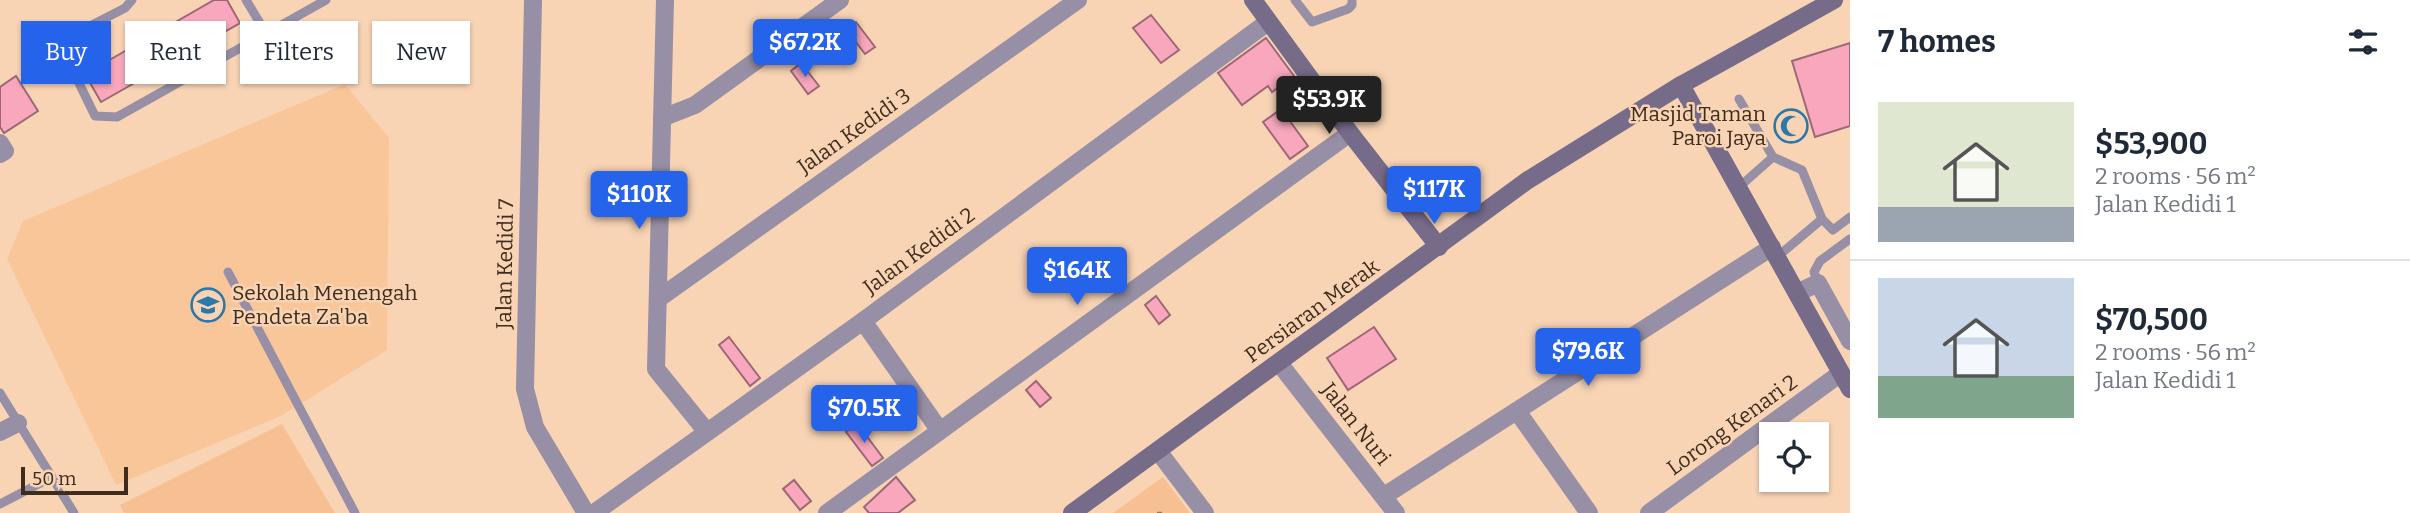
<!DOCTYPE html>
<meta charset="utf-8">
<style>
:root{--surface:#fff;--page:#f6f6f7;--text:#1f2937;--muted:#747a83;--line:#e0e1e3;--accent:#2563eb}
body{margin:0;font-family:Bitter,serif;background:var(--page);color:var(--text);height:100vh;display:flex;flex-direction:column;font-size:26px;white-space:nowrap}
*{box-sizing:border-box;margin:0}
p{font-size:23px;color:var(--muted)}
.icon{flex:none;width:38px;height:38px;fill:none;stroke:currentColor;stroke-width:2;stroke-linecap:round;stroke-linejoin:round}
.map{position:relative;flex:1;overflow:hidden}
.side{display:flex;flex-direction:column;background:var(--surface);width:560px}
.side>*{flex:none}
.hud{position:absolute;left:21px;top:21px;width:665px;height:63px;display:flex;gap:14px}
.fabs{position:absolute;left:1759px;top:422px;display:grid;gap:14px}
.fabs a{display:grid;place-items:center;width:70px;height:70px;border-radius:0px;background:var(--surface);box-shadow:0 2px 5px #0004;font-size:35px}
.scale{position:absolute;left:21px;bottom:18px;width:107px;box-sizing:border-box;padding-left:7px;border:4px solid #3e2c1d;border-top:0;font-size:19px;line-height:24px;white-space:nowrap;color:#3e2c1d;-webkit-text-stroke:5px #f8d4b5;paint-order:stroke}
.price{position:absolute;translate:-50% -60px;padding:0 16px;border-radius:7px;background:var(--accent);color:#fff;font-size:23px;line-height:46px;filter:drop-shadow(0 2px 4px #0008)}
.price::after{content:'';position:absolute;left:50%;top:42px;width:21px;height:16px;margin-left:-10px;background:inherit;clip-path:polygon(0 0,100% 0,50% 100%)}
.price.current{background:#222;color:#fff}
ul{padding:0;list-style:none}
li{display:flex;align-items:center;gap:21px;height:175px;padding:0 28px}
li+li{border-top:2px solid var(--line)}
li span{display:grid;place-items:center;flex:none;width:196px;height:140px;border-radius:0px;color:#555}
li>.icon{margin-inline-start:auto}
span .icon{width:84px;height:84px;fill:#fffc;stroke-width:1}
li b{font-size:30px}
h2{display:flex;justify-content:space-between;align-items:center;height:84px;padding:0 28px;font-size:30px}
.tag{padding:0 24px;border-radius:0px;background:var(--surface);box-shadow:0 2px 5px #0004;font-size:24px;line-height:63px}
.tag.current{background:var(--accent);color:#fff}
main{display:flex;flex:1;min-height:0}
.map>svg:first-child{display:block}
</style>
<main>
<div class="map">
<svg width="1850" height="513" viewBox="0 0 1850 513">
<rect width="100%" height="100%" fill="#f8d4b5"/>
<polygon fill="#f9c69a" points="345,84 389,138 387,350 281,416 116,485 7,259 23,221"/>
<g fill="#f6c092">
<polygon points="282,424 335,513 124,513 120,505"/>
<polygon points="1163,477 1190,513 1113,513"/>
</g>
<g fill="#f8a7bd" stroke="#9d6776" stroke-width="2">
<polygon points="214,0 227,0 240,23 101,102 85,74"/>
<polygon points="1151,15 1179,50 1161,63 1133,28"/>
<polygon points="856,22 875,47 865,54 846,29"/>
<polygon points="1266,38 1294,76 1272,92 1268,86 1242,105 1218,73"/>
<polygon points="1850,43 1850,126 1815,137 1792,61"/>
<polygon points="801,63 819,86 808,94 791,71"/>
<polygon points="16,76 38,111 4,133 0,127 0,87"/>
<polygon points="1281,109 1308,146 1290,159 1263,122"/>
<polygon points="1156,296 1170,315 1159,324 1145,305"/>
<polygon points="1374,327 1396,359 1348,390 1327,358"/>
<polygon points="729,337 760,378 750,386 719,345"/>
<polygon points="1036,381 1051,398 1040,407 1026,390"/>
<polygon points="857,423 883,458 872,466 846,432"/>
<polygon points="896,477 915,500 898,513 869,513 864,507"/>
<polygon points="794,480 811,501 800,510 783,489"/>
</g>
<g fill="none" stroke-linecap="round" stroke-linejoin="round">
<polyline stroke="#927862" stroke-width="2.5" stroke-dasharray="7 3.5" stroke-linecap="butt" points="1157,513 1162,513"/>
<g stroke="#978fa5" stroke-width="9">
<polyline points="132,0 125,8 59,42 95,116 117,117 326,0"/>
<polyline points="246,0 266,33"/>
<polyline points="1295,0 1312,22 1348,9 1352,5 1352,0"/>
<polyline points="1773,157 1802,170 1822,219"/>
<polyline points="1738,188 1773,157 1739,99"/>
<polyline points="1777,257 1822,219 1833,230 1850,217"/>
<polyline points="228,272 355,513"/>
<polyline points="1818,283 1814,272 1820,261 1850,239"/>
<polyline points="0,393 74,513"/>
<polyline points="0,504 52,477"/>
</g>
<g stroke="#978fa5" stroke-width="18">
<polyline points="533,0 525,389 535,427 586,513"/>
<polyline points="665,0 656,369 707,432"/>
<polyline points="662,118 695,105 840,0"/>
<polyline points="0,143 5,151 0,154"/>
<polyline points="1797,293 1818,283 1850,341"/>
<polyline points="658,299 1078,0"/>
<polyline points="863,321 940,431"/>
<polyline points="1279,363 1396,513"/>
<polyline points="1517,411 1589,513"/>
<polyline points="0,432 18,423"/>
<polyline points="1158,451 1205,513"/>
<polyline points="1384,496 1772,247"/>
<polyline points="594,513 863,321 1268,22"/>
<polyline points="827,513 1350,133"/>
<polyline points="1649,513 1841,373"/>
</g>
<g stroke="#776b8a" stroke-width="18">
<polyline points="1253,0 1350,133 1439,247"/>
<polyline points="1681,85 1850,389"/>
<polyline points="1072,513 1528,180 1681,85 1834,0"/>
</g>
</g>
<defs>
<symbol id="mosque-ring" viewBox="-11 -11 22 22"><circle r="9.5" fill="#f8d4b5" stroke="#2c78ab" stroke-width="1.5"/><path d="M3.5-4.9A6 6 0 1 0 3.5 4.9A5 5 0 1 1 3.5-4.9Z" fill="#2c78ab"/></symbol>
<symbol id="school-ring" viewBox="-11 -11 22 22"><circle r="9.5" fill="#f8d4b5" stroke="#2c78ab" stroke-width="1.5"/><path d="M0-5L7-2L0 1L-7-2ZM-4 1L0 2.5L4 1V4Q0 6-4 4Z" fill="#2c78ab"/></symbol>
</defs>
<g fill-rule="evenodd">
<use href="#mosque-ring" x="1772" y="107" width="38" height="38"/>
<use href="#school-ring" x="189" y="286" width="38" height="38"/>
</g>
<g text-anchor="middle" stroke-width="5" stroke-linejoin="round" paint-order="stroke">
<g font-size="21" fill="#3e2c1d" stroke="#f8d4b5" text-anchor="end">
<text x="1766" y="121">Masjid Taman<tspan x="1766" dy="24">Paroi Jaya</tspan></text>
<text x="232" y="300" text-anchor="start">Sekolah Menengah<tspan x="232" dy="24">Pendeta Za'ba</tspan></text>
</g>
<g font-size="21" fill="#3e2c1d" stroke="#f8d4b5">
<text transform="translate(854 131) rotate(-35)" y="7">Jalan Kedidi 3</text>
<text transform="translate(919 251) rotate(-36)" y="7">Jalan Kedidi 2</text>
<text transform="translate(505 264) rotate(-89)" y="7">Jalan Kedidi 7</text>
<text transform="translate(1312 311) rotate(-36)" y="7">Persiaran Merak</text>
<text transform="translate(1356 424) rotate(52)" y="7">Jalan Nuri</text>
<text transform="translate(1732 425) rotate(-36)" y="7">Lorong Kenari 2</text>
</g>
</g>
</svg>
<div class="fabs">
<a><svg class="icon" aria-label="locate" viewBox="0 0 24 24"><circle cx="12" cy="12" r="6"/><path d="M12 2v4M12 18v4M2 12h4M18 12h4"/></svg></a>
</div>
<div class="scale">50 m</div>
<b class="price" style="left:805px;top:79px">$67.2K</b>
<b class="price current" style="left:1329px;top:136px">$53.9K</b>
<b class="price" style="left:1434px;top:226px">$117K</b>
<b class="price" style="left:639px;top:231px">$110K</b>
<b class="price" style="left:1077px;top:307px">$164K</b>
<b class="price" style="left:1588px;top:388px">$79.6K</b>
<b class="price" style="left:864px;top:445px">$70.5K</b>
<div class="hud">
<a class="tag current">Buy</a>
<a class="tag">Rent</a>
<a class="tag">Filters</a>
<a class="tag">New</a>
</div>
</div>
<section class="side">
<h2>7 homes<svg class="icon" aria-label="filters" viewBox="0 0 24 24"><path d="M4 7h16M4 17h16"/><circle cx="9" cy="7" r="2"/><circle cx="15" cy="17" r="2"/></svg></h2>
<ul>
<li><span style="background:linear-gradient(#dfe7d0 75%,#9aa5b1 0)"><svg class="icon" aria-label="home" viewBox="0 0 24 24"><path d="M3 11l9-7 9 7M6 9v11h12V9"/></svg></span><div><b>$53,900</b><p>2 rooms · 56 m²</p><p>Jalan Kedidi 1</p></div></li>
<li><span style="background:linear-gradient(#c9d6e8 70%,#7fa58c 0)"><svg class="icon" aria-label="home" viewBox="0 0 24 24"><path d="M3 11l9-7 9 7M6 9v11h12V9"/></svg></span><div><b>$70,500</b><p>2 rooms · 56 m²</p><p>Jalan Kedidi 1</p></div></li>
</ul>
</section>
</main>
